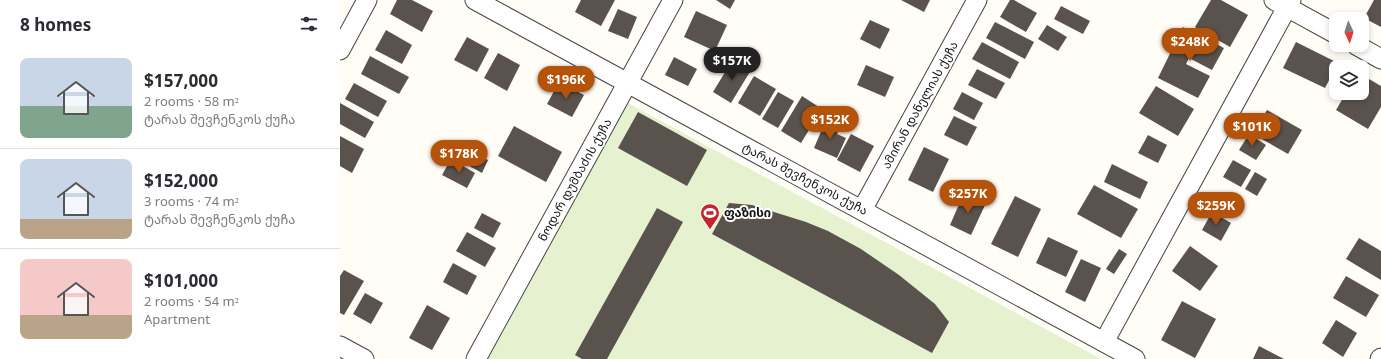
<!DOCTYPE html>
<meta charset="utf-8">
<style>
:root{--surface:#fff;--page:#f2f2f3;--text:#2b2b33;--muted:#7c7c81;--line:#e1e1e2;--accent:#b45309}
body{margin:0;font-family:Georgia,"Noto Sans Georgian",serif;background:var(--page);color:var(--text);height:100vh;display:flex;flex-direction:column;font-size:15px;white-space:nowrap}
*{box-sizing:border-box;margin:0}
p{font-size:13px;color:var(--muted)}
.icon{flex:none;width:22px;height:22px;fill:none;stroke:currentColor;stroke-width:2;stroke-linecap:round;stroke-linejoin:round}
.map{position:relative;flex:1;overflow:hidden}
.drawer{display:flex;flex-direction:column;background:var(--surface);width:340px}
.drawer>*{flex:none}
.needle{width:26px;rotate:176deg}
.controls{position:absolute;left:989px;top:12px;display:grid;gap:8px}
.controls a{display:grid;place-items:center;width:40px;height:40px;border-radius:8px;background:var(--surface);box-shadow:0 2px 6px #0003;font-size:20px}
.price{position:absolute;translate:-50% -34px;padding:0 9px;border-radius:14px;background:var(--accent);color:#fff;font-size:13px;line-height:26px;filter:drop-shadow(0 1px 2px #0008)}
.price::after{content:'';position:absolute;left:50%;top:24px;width:12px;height:9px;margin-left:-6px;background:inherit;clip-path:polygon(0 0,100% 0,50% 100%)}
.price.selected{background:#222;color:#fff}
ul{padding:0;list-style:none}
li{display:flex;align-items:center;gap:12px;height:100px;padding:0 20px}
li+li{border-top:1px solid var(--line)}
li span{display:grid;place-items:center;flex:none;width:112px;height:80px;border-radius:8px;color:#555}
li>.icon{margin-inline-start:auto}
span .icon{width:48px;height:48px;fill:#fffc;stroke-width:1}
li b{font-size:17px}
h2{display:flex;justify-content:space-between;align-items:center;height:48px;padding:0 20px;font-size:17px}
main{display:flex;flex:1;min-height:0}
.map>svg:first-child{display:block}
</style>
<main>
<section class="drawer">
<h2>8 homes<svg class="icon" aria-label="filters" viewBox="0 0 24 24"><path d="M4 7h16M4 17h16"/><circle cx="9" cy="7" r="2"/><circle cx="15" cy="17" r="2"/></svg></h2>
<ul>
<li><span style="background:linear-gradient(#c9d6e8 60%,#7fa58c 0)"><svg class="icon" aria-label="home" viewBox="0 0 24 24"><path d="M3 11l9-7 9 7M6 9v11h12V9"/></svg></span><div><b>$157,000</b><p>2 rooms · 58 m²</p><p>ტარას შევჩენკოს ქუჩა</p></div></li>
<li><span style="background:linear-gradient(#c9d6e8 75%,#b9a48a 0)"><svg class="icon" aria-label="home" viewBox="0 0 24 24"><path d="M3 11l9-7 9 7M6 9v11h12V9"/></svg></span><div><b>$152,000</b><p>3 rooms · 74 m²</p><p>ტარას შევჩენკოს ქუჩა</p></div></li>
<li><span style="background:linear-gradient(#f6c9c9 70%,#b9a48a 0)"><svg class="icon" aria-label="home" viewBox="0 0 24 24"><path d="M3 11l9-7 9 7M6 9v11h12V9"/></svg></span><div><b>$101,000</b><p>2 rooms · 54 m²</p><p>Apartment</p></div></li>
</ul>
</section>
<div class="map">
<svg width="1041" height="359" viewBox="0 0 1041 359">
<rect width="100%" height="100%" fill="#fffdf5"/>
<polygon fill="#e6f2cf" points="286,102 761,359 146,359"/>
<g fill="#5a524d">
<polygon points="57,0 72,0 93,11 82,32 50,14"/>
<polygon points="241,0 275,0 261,26 235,12"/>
<polygon points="376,0 395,0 390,9"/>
<polygon points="561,0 590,0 584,12"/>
<polygon points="670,0 674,0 697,13 686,32 660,17"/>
<polygon points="871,0 881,0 908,15 890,47 855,27"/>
<polygon points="1034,0 1041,0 1041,27 1024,18"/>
<polygon points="721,6 750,21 743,34 714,19"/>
<polygon points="278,9 297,17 288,39 268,31"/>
<polygon points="356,11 387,25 375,51 344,37"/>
<polygon points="530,20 550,29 540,49 520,39"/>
<polygon points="655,22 694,42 685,59 646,38"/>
<polygon points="707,25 727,37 718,51 698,39"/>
<polygon points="843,27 884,48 872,70 849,58 846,64 870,76 858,98 818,78"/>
<polygon points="46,30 72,45 62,64 35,50"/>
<polygon points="127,37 149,49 137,72 114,60"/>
<polygon points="642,42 679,62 670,79 632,59"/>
<polygon points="956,42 998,63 985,88 943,68"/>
<polygon points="158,53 180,65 167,91 144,78"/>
<polygon points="30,56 69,77 59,94 21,74"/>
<polygon points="334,57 357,69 348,86 325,75"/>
<polygon points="393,59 411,70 391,103 373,92"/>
<polygon points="526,65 554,77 545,97 517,85"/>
<polygon points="637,69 665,83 656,99 628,85"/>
<polygon points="1022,75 1041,86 1041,107 1028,129 996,110 1006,93 1022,93"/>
<polygon points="414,76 436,89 420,116 398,103"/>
<polygon points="219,82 244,95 232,117 207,104"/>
<polygon points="14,83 47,101 38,117 5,99"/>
<polygon points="816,86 854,109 838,136 799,113"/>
<polygon points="438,92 454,101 438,128 422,119"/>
<polygon points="622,92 643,103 634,120 613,109"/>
<polygon points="462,96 482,109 461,143 441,131"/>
<polygon points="0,103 34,122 25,138 0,124"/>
<polygon points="927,110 962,130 948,154 913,134"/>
<polygon points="298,112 367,150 347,186 278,148"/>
<polygon points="614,116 637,127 627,146 604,135"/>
<polygon points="489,121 501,126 497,134 506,138 497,158 474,148 483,127 485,128"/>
<polygon points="174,126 222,152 206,182 158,156"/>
<polygon points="511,134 534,146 520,172 497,160"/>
<polygon points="909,134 926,145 916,160 899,150"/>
<polygon points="808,135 827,145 818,163 798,153"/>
<polygon points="0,136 24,149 12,173 0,166"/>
<polygon points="584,147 609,159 593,192 568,180"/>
<polygon points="129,150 148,160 142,173 122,162"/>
<polygon points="111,159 135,173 127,188 102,175"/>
<polygon points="893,160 911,170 901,187 883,177"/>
<polygon points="772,164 808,182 800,199 764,182"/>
<polygon points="915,172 927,179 917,196 905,189"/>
<polygon points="754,185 798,209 781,238 737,214"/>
<polygon points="624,193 646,203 631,235 610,225"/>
<polygon points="675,196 701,209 678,257 651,244"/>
<polygon points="389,203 412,205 466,222 488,231 521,249 559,275 595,304 609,322 592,353 372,234"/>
<polygon points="317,208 343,222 267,359 242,359 235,355"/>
<polygon points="872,212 891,223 881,241 862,230"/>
<polygon points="142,213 161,223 153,238 134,228"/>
<polygon points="127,232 156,248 145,267 116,251"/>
<polygon points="708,237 738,251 726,277 696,263"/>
<polygon points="1019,238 1041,251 1041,280 1006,259"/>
<polygon points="850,246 878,266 860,291 832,271"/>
<polygon points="779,249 787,254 774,274 766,269"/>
<polygon points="741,259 761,268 745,302 725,292"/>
<polygon points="113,263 137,276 127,295 103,282"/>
<polygon points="4,270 24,281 4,315 0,313 0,276"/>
<polygon points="1006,276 1039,295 1026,317 993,298"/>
<polygon points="25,293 43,303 31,324 13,314"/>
<polygon points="842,301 876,319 855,358 821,340"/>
<polygon points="87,305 110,318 92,350 69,338"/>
<polygon points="996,320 1017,333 1003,357 982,343"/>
<polygon points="919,346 944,359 913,359"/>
</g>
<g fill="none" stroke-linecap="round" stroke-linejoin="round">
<defs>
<g id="minor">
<polyline points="135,0 795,359"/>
<polyline points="934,0 996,34"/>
<polyline points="1016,45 1041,59"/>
<polyline points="0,50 27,0"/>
<polyline points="522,210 637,0"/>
<polyline points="764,342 951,0"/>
<polyline points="0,346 24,359"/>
<polyline points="136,359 333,0"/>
<polyline points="1040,359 1041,358"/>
</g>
</defs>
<use href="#minor" stroke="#444" stroke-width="21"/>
<use href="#minor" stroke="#fff" stroke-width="19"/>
</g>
<defs>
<symbol id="stadium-pin" viewBox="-11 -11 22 30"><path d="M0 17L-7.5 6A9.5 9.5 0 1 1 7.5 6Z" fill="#c4262e" stroke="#fff"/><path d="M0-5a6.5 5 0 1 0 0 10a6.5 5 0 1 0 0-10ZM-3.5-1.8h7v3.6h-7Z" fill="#fff"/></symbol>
</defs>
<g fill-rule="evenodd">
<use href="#stadium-pin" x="359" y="202" width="22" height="30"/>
</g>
<g text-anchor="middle" stroke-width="4" stroke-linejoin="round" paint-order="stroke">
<g font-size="12" fill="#111" stroke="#fff">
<text transform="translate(580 105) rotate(-61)" y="4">ამირან დანელიას ქუჩა</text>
<text transform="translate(465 179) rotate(28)" y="4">ტარას შევჩენკოს ქუჩა</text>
<text transform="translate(235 180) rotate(-61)" y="4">ნოდარ დუმბაძის ქუჩა</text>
</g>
<g font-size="12" font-weight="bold" fill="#111" stroke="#fff" text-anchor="start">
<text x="384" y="217">ფაზისი</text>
</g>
</g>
</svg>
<div class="controls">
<a><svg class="needle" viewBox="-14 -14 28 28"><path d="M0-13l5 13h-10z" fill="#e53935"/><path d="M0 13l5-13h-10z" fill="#7c7c81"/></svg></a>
<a><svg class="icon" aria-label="layers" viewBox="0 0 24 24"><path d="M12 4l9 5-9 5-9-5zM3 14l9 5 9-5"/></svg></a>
</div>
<b class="price" style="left:850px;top:62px">$248K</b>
<b class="price selected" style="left:392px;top:81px">$157K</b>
<b class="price" style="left:226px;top:100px">$196K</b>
<b class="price" style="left:490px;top:140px">$152K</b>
<b class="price" style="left:912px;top:147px">$101K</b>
<b class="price" style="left:119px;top:174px">$178K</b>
<b class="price" style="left:628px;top:214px">$257K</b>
<b class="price" style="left:876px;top:226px">$259K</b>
</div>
</main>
